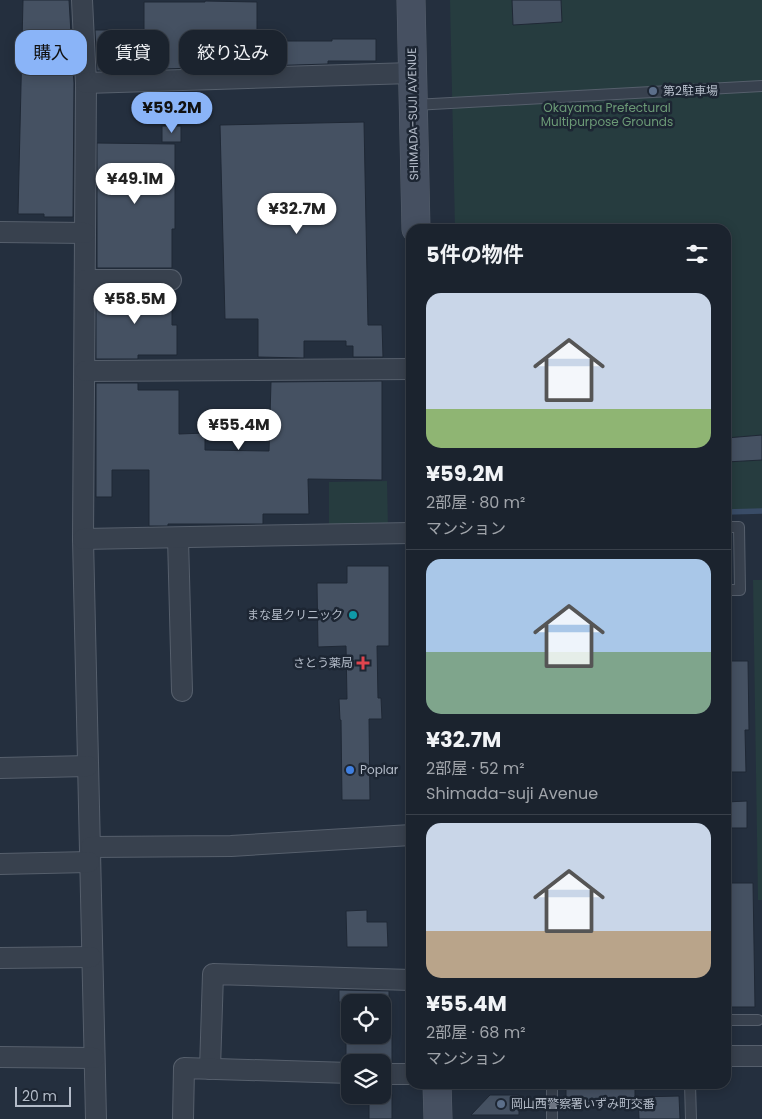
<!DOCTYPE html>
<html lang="ja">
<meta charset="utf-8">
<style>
:root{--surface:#1b232e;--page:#282f3a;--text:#f1f3f6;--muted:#a0a4aa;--line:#39404a;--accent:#8ab4f8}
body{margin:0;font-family:Poppins,"Noto Sans JP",sans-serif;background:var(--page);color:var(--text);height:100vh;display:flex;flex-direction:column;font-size:19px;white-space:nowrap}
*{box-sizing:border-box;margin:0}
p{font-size:16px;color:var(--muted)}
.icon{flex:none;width:28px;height:28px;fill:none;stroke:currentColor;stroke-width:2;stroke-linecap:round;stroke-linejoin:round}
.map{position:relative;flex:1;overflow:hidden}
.panel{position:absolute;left:406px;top:224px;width:325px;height:865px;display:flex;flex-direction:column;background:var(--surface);border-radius:15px;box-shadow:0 2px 12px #0003,0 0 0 1px var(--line)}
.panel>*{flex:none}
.top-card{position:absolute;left:15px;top:30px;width:316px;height:45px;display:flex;gap:10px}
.buttons{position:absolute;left:341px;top:994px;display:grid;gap:10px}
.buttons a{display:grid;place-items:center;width:50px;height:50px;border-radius:10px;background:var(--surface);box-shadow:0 2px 12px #0003,0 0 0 1px var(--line);font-size:25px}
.scale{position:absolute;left:15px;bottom:12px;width:56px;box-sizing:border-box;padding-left:5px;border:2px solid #b4bcc9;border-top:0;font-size:14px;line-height:18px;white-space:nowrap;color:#b4bcc9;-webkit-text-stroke:4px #1d2633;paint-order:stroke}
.price{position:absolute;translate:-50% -42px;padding:0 11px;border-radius:18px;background:#fff;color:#222;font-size:16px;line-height:32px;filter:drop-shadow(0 1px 2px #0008)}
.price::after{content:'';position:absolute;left:50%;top:30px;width:15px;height:11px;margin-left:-8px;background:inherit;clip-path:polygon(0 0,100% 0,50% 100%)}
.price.selected{background:var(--accent);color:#111}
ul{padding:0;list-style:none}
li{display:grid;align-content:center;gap:10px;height:265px;padding:0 20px}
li+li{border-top:1px solid var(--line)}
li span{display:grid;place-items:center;height:155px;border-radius:15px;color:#555}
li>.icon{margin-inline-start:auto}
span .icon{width:90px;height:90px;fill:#fffc;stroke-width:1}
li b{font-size:21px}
h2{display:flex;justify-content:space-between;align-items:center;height:60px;padding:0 20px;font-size:21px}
.chip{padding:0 18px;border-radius:15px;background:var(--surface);box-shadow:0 2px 12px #0003,0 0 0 1px var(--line);font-size:18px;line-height:45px}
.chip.selected{background:var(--accent);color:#111}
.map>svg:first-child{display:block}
</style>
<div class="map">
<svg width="762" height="1119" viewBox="0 0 762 1119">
<rect width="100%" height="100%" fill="#242f3e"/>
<g fill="#263c3f">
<polygon points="450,0 762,0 762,509 726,510 726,229 455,229"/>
<polygon points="387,481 388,529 329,529 329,482"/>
<polygon points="753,580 762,580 762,900 758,900"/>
</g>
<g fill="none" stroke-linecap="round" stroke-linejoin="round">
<polyline stroke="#394c67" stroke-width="5.5" points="726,512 762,511"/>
</g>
<g fill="#455162" stroke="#1f2835">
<polygon points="23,0 69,0 74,83 73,217 44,217 44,214 18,214"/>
<polygon points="512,0 561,0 562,22 513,25"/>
<polygon points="205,1 257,2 257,41 332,41 332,39 376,39 376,61 328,61 328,64 97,71 95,30 144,30 144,2 205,2"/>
<polygon points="364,122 368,325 382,325 383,357 353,357 353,346 346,346 346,341 304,341 304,358 258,357 258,319 225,319 220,125"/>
<rect x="162" y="126" width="19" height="16"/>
<polygon points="97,143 175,144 175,229 172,229 172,268 97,268"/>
<polygon points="96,292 172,292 172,325 177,325 177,355 138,355 138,359 96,359"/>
<polygon points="382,381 382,480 308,479 309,514 263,514 263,524 168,524 168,526 149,526 149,470 112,470 112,497 96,497 96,383 138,383 138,390 179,390 179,434 205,433 205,450 269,451 271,382"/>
<polygon points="762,435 762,460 726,462 726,438"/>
<polygon points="347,566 389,566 389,646 377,646 378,698 381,698 382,719 369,719 370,800 342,800 341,720 340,720 339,699 347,699 346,646 318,647 317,583 347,583"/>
<polygon points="726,661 748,661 749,730 745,730 746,772 726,772"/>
<polygon points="747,801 747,828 726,828 726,802"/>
<polygon points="726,883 753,883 755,1007 726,1007"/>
<polygon points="367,910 367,922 387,922 388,947 347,947 346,911"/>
<polygon points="339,990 389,991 389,1002 339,1002"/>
<polygon points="346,1035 392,1035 392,1062 355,1062 346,1061"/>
<polygon points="635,1084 635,1104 566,1105 566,1085"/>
<rect x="369" y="1095" width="23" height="24"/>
<polygon points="490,1095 519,1095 519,1115 471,1115"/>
<polygon points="679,1096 680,1119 639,1119 638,1097"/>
</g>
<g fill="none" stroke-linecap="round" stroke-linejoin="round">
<defs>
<g id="lane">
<polyline points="414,105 762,86"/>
<polyline points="726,527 739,527 740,590 726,590"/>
<polyline points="726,1020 758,1020"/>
<polyline points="552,1084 552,1119"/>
<polyline points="690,1084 691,1119"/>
</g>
<g id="street">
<polyline points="82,0 86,83 83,539 96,1119"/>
<polyline points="86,83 412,73"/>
<polyline points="0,232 85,233"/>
<polyline points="85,280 171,280"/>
<polyline points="85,371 411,369"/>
<polyline points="178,538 182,691"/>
<polyline points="83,539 411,533"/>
<polyline points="0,768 88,766"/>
<polyline points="91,847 231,846 411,835"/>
<polyline points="0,864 89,862"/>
<polyline points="0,958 91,957"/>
<polyline points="726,1056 762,1056"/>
<polyline points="0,1057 94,1058"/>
<polyline points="210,1069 213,974 411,980"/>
<polyline points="382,1074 411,1074"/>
<polyline points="183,1119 184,1068 350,1073"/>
</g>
<g id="secondary">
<polyline points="411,0 416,229"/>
<polyline points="437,1084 438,1119"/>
</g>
</defs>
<use href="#lane" stroke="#565f6c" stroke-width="12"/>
<use href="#street" stroke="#565f6c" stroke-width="22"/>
<use href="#secondary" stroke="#565f6c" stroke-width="29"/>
<use href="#lane" stroke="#38414e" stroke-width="10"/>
<use href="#street" stroke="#38414e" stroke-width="20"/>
<use href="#secondary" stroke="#465061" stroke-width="28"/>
</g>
<g fill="#5c6f8a" stroke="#1d2633" stroke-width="2">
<circle cx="653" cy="91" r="5"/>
<circle cx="501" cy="1104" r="5"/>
</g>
<circle fill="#0f9aa8" stroke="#1d2633" stroke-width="2" cx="353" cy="615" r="5"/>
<path fill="#e0444e" stroke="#1d2633" stroke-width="2" d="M360.5 655.5h5v5h5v5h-5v5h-5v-5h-5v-5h5z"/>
<circle fill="#3f7fe0" stroke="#1d2633" stroke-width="2" cx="350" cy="770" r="5"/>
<g text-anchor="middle" stroke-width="5" stroke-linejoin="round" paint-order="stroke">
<g font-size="12" fill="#b4bcc9" stroke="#1d2633" text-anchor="start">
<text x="663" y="95">第2駐車場</text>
<text x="343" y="619" text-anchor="end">まな星クリニック</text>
<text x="353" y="667" text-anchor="end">さとう薬局</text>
<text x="360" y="774">Poplar</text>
<text x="511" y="1108">岡山西警察署いずみ町交番</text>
</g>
<g font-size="12" fill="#6b9a76" stroke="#1d2633">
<text x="607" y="112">Okayama Prefectural<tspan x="607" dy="14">Multipurpose Grounds</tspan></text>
</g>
<g font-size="12" fill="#b4bcc9" stroke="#1d2633">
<text transform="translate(413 114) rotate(-91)" y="4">SHIMADA-SUJI AVENUE</text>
</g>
</g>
</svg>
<div class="buttons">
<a><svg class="icon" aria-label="locate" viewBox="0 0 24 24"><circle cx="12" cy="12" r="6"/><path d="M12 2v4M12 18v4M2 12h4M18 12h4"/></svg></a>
<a><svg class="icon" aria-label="layers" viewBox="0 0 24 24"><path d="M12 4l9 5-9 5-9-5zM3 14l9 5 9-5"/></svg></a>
</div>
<div class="scale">20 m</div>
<b class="price selected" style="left:172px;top:134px">¥59.2M</b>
<b class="price" style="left:135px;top:205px">¥49.1M</b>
<b class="price" style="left:297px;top:235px">¥32.7M</b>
<b class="price" style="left:135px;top:325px">¥58.5M</b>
<b class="price" style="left:239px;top:451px">¥55.4M</b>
<div class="top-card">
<a class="chip selected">購入</a>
<a class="chip">賃貸</a>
<a class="chip">絞り込み</a>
</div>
<section class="panel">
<h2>5件の物件<svg class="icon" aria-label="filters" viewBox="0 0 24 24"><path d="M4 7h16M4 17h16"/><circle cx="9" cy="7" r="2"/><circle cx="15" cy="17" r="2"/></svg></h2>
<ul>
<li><span style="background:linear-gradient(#c9d6e8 75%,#8fb573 0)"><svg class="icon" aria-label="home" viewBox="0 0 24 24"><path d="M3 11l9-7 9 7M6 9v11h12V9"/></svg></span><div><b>¥59.2M</b><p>2部屋 · 80 m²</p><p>マンション</p></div></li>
<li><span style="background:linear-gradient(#a9c7e8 60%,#7fa58c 0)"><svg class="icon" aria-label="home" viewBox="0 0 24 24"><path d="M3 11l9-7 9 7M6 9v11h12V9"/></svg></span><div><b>¥32.7M</b><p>2部屋 · 52 m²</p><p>Shimada-suji Avenue</p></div></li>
<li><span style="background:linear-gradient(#c9d6e8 70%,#b9a48a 0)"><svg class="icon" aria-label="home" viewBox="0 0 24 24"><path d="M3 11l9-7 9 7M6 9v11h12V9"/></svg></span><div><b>¥55.4M</b><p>2部屋 · 68 m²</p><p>マンション</p></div></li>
</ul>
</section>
</div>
